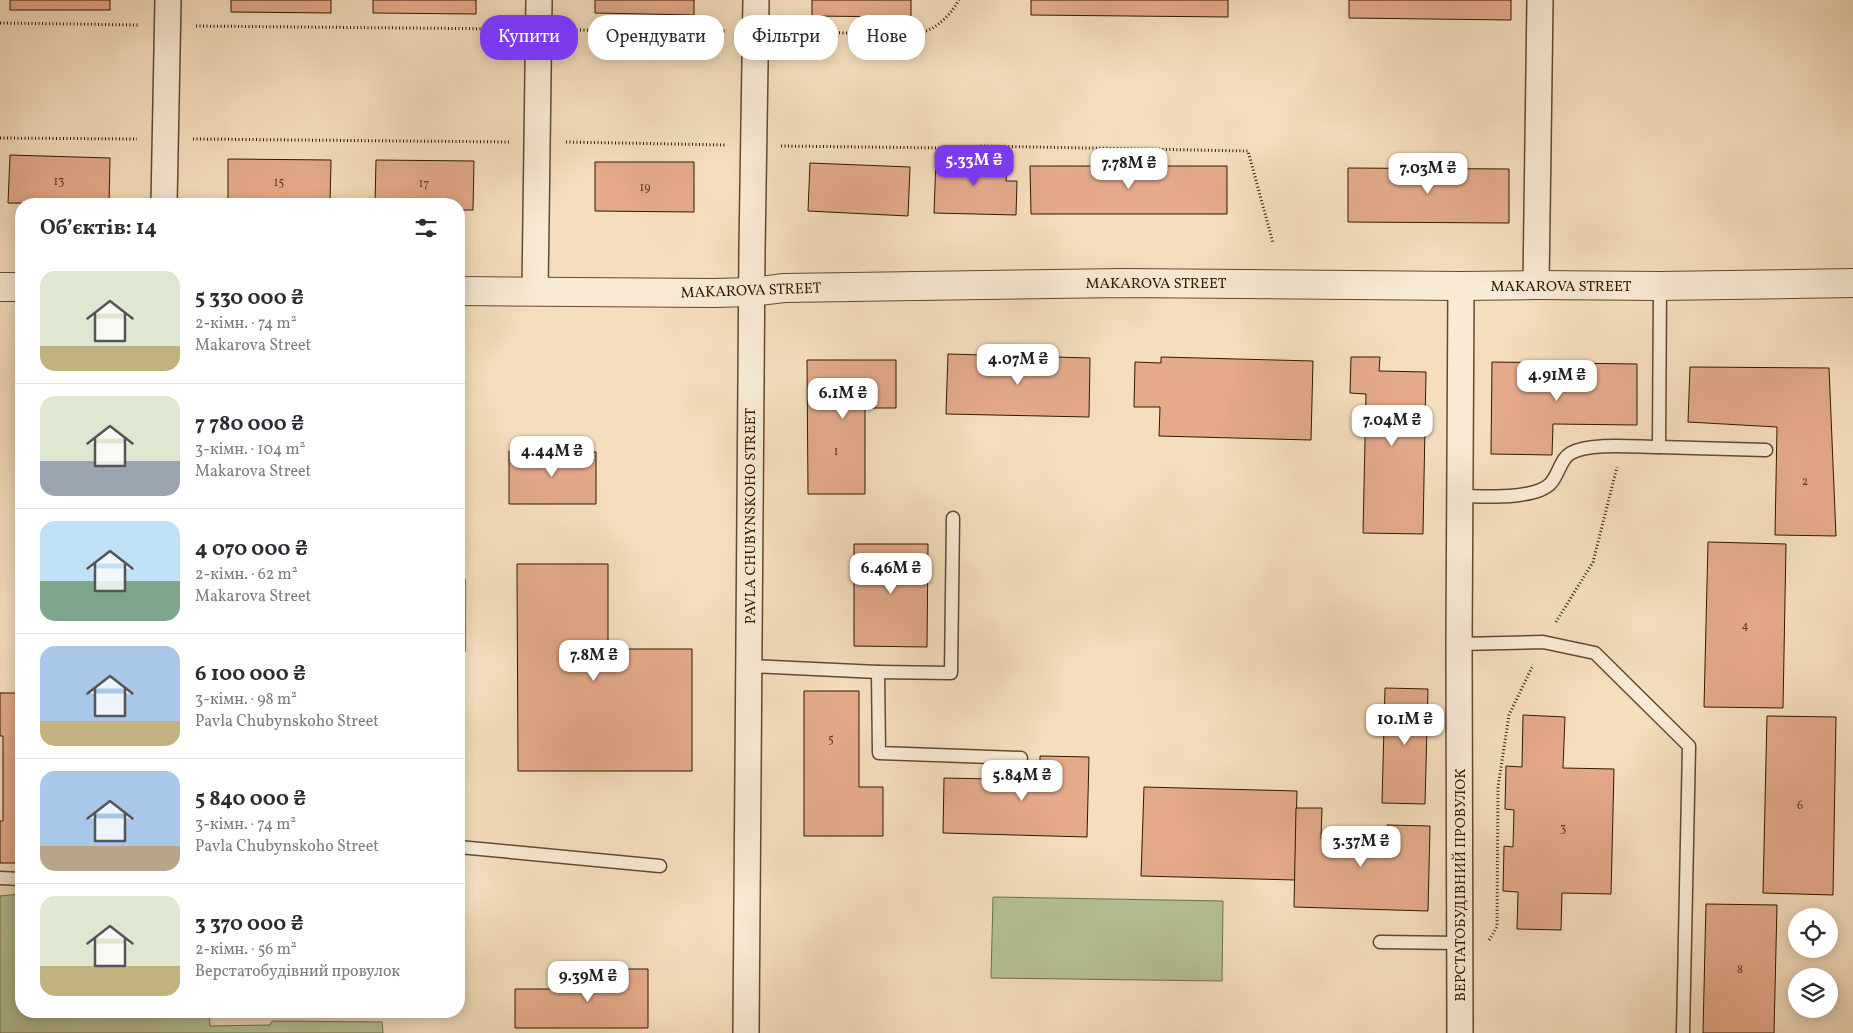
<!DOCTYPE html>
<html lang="uk">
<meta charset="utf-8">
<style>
:root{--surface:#fff;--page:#f7f7f7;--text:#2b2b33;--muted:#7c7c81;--line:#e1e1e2;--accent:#7c3aed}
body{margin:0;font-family:Vollkorn,serif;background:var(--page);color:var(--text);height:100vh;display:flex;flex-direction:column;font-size:19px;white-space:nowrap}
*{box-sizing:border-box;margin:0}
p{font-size:16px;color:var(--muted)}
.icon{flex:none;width:28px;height:28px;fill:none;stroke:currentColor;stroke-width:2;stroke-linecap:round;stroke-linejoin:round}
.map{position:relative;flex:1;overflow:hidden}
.side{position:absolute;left:15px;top:198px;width:450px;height:820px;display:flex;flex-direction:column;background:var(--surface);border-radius:20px;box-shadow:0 2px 12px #0003}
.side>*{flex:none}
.top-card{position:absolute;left:480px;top:15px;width:475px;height:45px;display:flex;gap:10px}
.buttons{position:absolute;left:1788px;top:908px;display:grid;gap:10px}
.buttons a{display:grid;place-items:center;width:50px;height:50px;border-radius:50%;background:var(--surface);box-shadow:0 2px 12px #0003;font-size:25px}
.price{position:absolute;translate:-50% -42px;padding:0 11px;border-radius:10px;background:#fff;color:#222;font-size:16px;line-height:32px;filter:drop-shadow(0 1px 2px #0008)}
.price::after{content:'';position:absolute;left:50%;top:30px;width:15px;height:11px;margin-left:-8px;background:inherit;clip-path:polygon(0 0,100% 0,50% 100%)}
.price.on{background:var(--accent);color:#fff}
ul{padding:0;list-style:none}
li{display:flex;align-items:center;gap:15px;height:125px;padding:0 25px}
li+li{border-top:1px solid var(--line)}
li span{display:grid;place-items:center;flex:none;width:140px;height:100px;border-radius:15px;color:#555}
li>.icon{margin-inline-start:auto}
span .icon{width:60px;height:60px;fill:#fffc;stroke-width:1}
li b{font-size:21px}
h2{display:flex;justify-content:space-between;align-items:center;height:60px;padding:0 25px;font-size:21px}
.chip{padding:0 18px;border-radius:20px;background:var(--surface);box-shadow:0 2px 12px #0003;font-size:18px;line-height:45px}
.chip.on{background:var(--accent);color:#fff}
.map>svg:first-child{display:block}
</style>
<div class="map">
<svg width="1853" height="1033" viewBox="0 0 1853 1033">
<rect width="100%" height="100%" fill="#f5debe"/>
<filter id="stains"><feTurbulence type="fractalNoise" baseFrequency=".004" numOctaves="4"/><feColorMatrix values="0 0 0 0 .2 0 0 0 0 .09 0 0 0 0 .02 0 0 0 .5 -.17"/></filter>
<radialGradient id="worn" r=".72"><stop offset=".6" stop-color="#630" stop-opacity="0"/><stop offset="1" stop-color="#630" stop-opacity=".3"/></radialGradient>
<g fill="#b6c296" stroke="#746e4b">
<polygon points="21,894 21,1011 209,1011 210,1026 270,1025 272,1021 382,1022 383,1033 0,1033 0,896"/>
<polygon points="993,897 1223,901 1222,981 991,978"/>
</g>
<g fill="#e4aa8a" stroke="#311900">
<rect x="10" y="0" width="100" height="10"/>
<polygon points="231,0 331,0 331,13 231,12"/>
<polygon points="373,0 476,0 476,14 373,13"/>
<polygon points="595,0 694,0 694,15 595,13"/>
<polygon points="812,0 911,0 911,17 812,16"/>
<polygon points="1031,0 1228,0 1228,17 1031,15"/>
<polygon points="1349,0 1511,0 1511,20 1349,18"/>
<polygon points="10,155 110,158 109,204 8,203"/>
<polygon points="936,158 1007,160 1006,181 1017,181 1016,215 934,213"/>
<polygon points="228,159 331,160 330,204 228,204"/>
<polygon points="376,160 474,161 473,210 459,210 459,204 375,204"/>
<polygon points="595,162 694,162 694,212 595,211"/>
<polygon points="810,163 910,167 908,216 808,211"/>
<polygon points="1030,166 1227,166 1227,214 1031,214"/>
<polygon points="1348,168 1509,169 1509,223 1348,222"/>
<polygon points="948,354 1090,358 1089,417 946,414"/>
<polygon points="1161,357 1313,361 1311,440 1159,436 1160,407 1134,407 1135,362 1161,363"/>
<polygon points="1351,357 1380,357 1379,371 1426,372 1423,534 1363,533 1366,394 1350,393"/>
<polygon points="807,360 896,360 896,408 865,408 865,494 808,494"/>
<polygon points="1492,362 1637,364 1637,425 1553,424 1552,455 1491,454"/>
<polygon points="1690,367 1829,368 1836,536 1775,535 1777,427 1688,422"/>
<polygon points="509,451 596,452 596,504 509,504"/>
<polygon points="1708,542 1786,544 1783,708 1704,707"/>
<polygon points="854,544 928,544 927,647 854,646"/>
<polygon points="517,564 608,564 608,649 692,649 692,771 518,771"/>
<rect x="459" y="579" width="6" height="72"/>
<polygon points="1385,688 1428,689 1425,804 1382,803"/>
<polygon points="804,691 859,691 859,787 883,787 883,836 804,836"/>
<polygon points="0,693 21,693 21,863 0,863 0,821 3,821 3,736 0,736"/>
<polygon points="1523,715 1565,717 1563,768 1614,769 1611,894 1562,893 1561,930 1517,929 1518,892 1503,891 1504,846 1513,847 1514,810 1505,809 1506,766 1522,767"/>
<polygon points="1767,716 1836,717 1833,895 1763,893"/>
<polygon points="1040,756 1089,757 1087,837 943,833 944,778 1040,780"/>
<polygon points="1144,787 1297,791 1295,880 1141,876"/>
<polygon points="1296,808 1322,808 1321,839 1387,841 1387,825 1430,826 1428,911 1294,907"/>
<polygon points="1706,904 1777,905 1774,1033 1703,1033"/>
<polygon points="585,969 648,969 648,1028 515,1028 515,989 585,989"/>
</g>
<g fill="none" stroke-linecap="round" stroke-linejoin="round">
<defs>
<g id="service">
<polyline points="1659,447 1766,450"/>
<path d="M1460,496C1482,496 1534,500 1550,484C1559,475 1560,459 1571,453C1590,442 1637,447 1659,447L1660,286"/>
<polyline points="1459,644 1543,642 1595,653 1689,746 1683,1033"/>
<polyline points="749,666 878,672 879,753 1021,758"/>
<polyline points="878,672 951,673 953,518"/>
<polyline points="459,847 660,866"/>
<polyline points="0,878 21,879"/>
<polyline points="1380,942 1460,943"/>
</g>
<g id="minor">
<polyline points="164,204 168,0"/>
<polyline points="1536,285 1540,0"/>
<polyline points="535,291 539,0"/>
<polyline points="746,1033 752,249 756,0"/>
<polyline points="1460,1033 1459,644 1461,286"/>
</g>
<g id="tertiary">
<polyline points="0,287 21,287"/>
<polyline points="459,291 713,293 752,292 784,288 1123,283 1461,286 1536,285 1660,286 1853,283"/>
</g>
</defs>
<use href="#service" stroke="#624a30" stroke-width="15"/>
<use href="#minor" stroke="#624a30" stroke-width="28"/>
<use href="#tertiary" stroke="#624a30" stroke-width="30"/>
<g stroke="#311900" stroke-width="3" stroke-dasharray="1 2.5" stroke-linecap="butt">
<polyline points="0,23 139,25"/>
<polyline points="196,26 512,29"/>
<polyline points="566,30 727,31"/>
<path d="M783,32L916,34C936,30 949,17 959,0"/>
<polyline points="0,138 137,139"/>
<polyline points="193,139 509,142"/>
<polyline points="566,142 727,145"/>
<polyline points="781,146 944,148 981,146 1248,151 1273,243"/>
<polyline points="1556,622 1593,562 1617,467"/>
<polyline points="1489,940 1497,927 1498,787 1509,715 1533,665"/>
</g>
<use href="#service" stroke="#f8ead5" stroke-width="12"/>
<use href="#minor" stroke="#f8ead5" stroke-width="25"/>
<use href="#tertiary" stroke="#f8ead5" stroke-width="28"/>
</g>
<g text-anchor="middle" stroke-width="5" stroke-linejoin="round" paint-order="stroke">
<g font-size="12" fill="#5e3d22">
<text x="59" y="185">13</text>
<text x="279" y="186">15</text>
<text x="424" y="187">17</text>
<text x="645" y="191">19</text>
<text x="836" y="455">1</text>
<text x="1805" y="485">2</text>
<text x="1745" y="629">4</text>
<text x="831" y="743">5</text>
<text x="1800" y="809">6</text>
<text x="1563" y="832">3</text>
<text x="1740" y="973">8</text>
</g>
<g font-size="15" fill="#311900" stroke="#f8ead5">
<text x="1156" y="288">MAKAROVA STREET</text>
<text x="1561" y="291">MAKAROVA STREET</text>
<text transform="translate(751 290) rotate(-2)" y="5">MAKAROVA STREET</text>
<text transform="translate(750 516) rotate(-90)" y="5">PAVLA CHUBYNSKOHO STREET</text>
<text transform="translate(1460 885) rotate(-90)" y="5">ВЕРСТАТОБУДІВНИЙ ПРОВУЛОК</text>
</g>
</g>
<rect width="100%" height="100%" filter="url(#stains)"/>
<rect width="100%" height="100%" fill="url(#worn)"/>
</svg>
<div class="buttons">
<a><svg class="icon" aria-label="locate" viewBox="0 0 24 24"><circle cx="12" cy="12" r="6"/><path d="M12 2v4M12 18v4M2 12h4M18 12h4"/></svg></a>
<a><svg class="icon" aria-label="layers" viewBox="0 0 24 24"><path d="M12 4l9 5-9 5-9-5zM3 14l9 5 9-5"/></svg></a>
</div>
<b class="price on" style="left:974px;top:187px">5.33M ₴</b>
<b class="price" style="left:1129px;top:190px">7.78M ₴</b>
<b class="price" style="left:1428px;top:195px">7.03M ₴</b>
<b class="price" style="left:1018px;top:386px">4.07M ₴</b>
<b class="price" style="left:1557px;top:402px">4.91M ₴</b>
<b class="price" style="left:843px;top:420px">6.1M ₴</b>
<b class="price" style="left:1392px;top:447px">7.04M ₴</b>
<b class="price" style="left:552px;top:478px">4.44M ₴</b>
<b class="price" style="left:891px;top:595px">6.46M ₴</b>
<b class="price" style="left:594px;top:682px">7.8M ₴</b>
<b class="price" style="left:1405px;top:746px">10.1M ₴</b>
<b class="price" style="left:1022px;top:802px">5.84M ₴</b>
<b class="price" style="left:1361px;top:868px">3.37M ₴</b>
<b class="price" style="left:588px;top:1003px">9.39M ₴</b>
<div class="top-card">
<a class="chip on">Купити</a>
<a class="chip">Орендувати</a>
<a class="chip">Фільтри</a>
<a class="chip">Нове</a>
</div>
<section class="side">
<h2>Об’єктів: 14<svg class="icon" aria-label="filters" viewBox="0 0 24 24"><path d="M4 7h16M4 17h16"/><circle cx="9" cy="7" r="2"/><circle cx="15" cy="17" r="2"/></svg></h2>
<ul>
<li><span style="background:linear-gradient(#dfe7d0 75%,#c2b280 0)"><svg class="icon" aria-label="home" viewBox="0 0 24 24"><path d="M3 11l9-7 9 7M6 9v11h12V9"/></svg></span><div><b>5 330 000 ₴</b><p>2-кімн. · 74 m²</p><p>Makarova Street</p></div></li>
<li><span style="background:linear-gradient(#dfe7d0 65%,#9aa5b1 0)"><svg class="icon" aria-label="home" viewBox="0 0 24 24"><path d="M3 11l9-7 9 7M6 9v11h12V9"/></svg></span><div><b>7 780 000 ₴</b><p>3-кімн. · 104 m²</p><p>Makarova Street</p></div></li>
<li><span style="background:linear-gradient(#bfe0f5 60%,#7fa58c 0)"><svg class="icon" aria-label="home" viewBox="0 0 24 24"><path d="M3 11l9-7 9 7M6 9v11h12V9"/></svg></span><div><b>4 070 000 ₴</b><p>2-кімн. · 62 m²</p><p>Makarova Street</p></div></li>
<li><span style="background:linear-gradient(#a9c7e8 75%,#c2b280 0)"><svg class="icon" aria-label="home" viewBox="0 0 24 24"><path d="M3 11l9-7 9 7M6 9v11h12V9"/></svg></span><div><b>6 100 000 ₴</b><p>3-кімн. · 98 m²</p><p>Pavla Chubynskoho Street</p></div></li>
<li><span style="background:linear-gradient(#a9c7e8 75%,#b9a48a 0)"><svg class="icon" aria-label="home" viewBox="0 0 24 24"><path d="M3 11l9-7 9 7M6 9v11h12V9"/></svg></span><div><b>5 840 000 ₴</b><p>3-кімн. · 74 m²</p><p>Pavla Chubynskoho Street</p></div></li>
<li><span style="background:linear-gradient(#dfe7d0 70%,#c2b280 0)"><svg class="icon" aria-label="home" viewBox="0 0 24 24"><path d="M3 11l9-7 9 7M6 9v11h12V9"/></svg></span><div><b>3 370 000 ₴</b><p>2-кімн. · 56 m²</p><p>Верстатобудівний провулок</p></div></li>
</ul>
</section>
</div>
